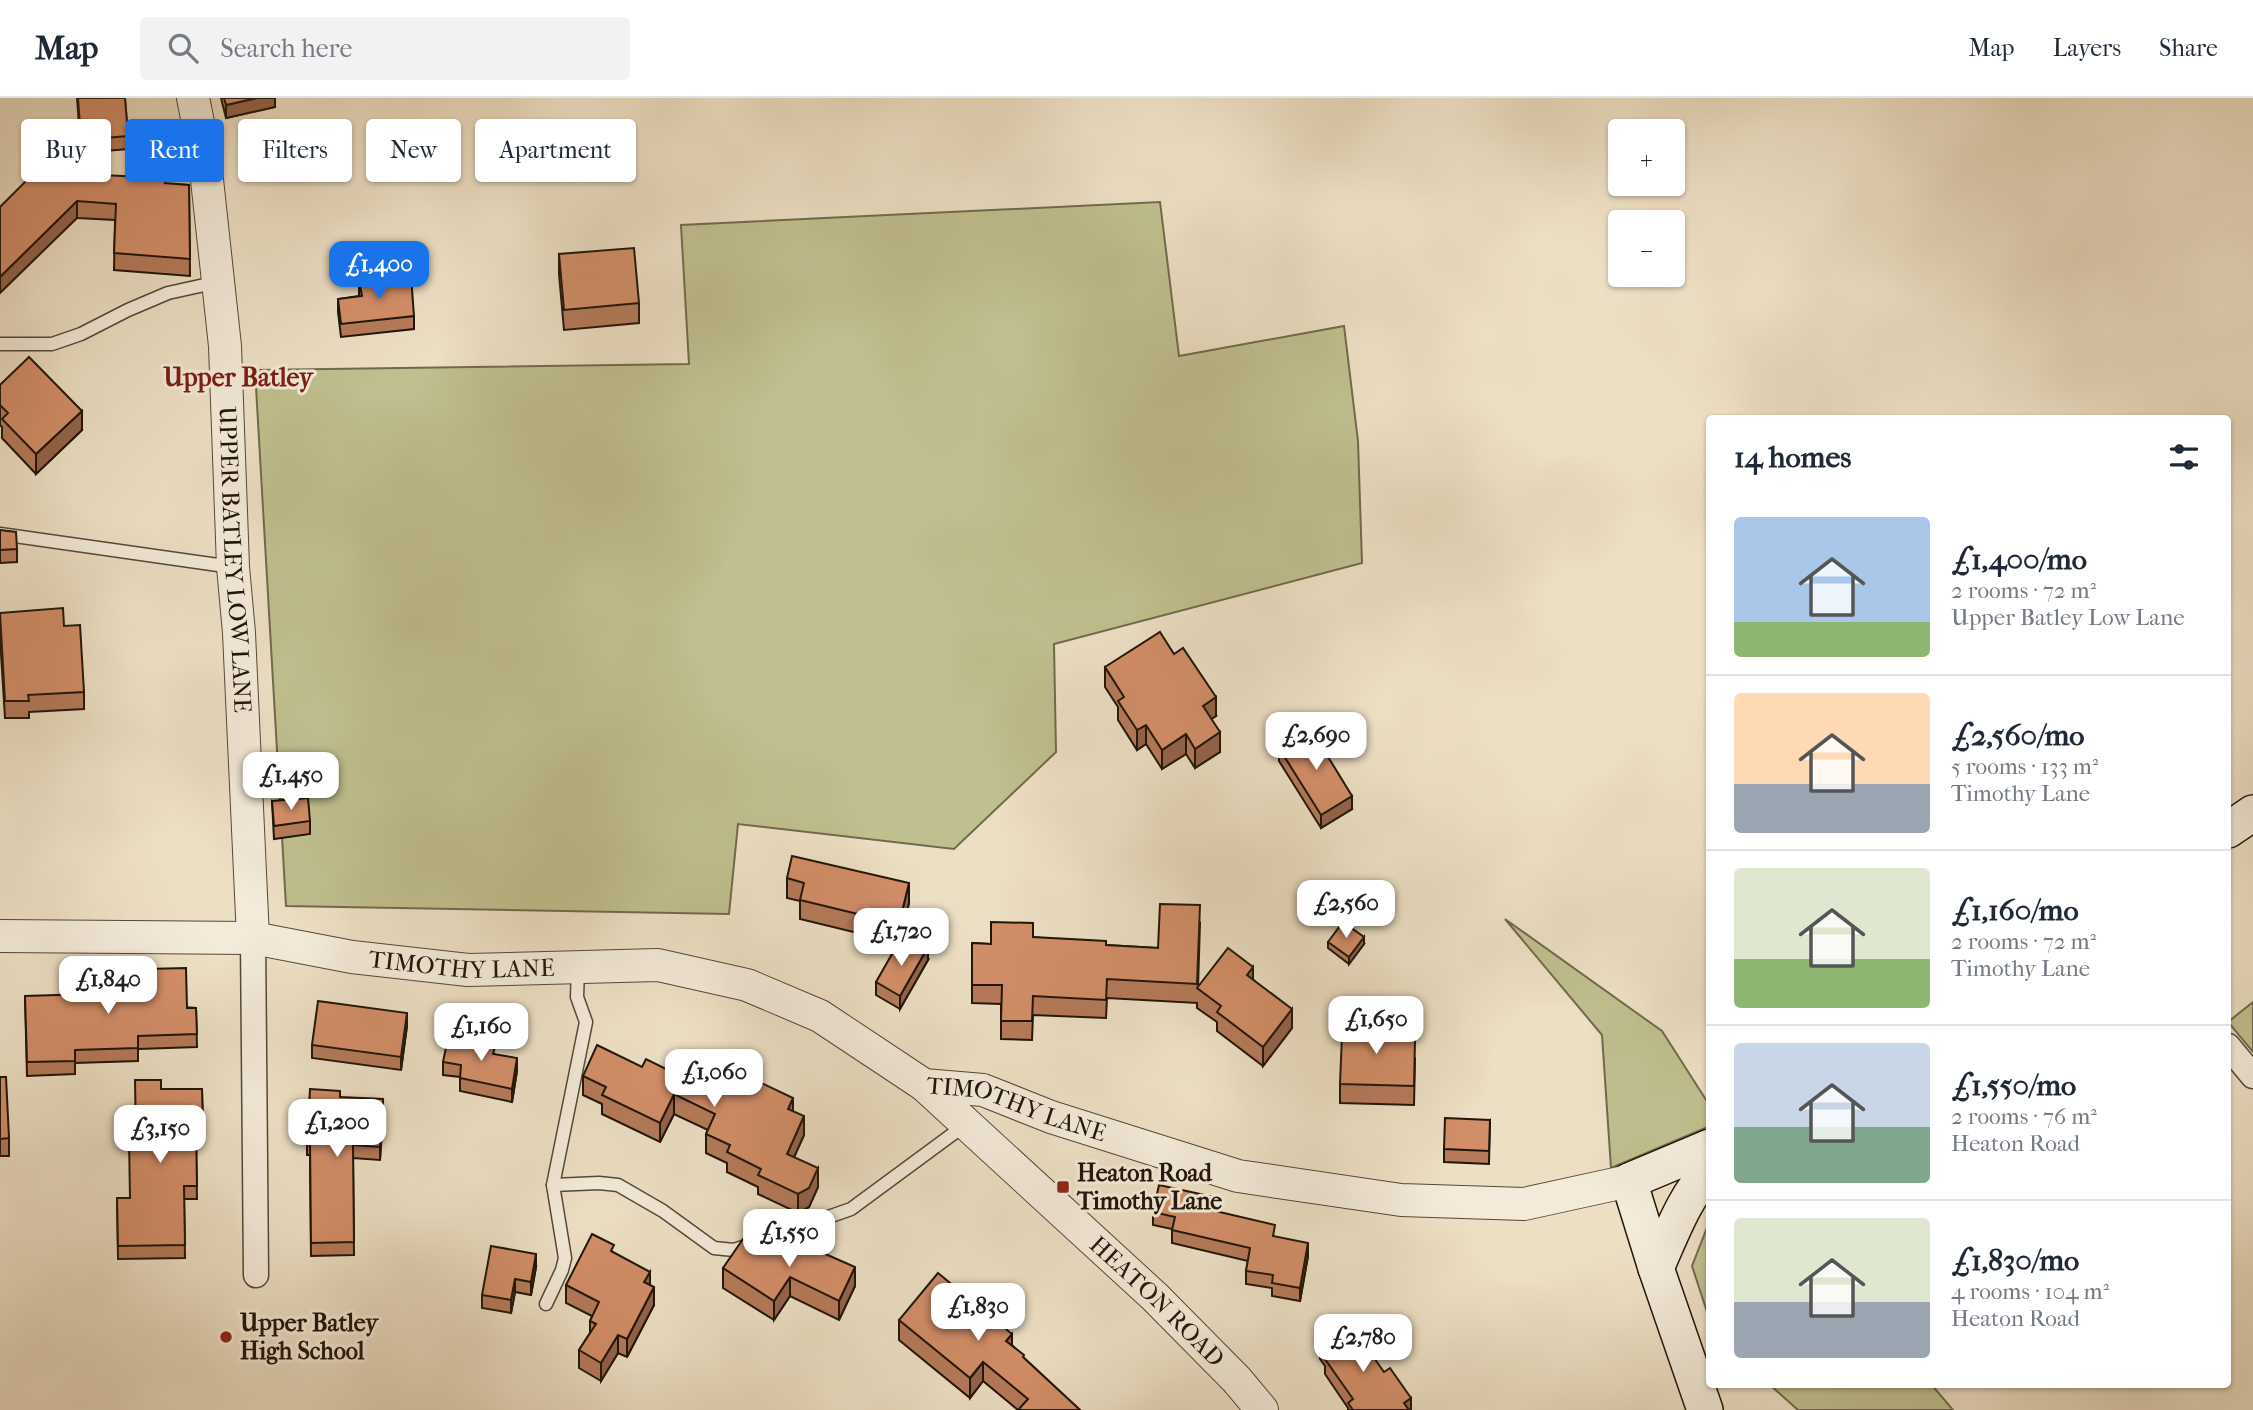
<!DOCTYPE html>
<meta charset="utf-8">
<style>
:root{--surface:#fff;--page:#f2f2f3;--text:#1f2937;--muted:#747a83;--line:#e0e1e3;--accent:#1a73e8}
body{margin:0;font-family:"IM FELL French Canon",serif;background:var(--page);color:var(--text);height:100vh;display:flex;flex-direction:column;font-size:26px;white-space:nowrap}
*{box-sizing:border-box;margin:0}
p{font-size:23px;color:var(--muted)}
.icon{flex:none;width:38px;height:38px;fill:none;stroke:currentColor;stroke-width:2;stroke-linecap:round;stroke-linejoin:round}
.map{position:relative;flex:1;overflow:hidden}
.side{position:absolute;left:1706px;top:317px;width:525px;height:973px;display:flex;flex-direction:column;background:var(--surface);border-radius:7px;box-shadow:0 2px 5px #0004}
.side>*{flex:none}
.guide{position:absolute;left:21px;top:21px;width:665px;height:63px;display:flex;gap:14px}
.buttons{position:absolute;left:1608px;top:21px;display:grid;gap:14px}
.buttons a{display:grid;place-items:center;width:77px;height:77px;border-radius:7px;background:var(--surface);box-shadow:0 2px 5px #0004;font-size:35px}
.price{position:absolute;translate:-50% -60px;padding:0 16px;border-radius:14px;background:#fff;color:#222;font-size:23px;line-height:46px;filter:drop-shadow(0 2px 4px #0008)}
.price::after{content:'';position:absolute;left:50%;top:42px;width:21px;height:16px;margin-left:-10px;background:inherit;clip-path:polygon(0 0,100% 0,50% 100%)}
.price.on{background:var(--accent);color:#fff}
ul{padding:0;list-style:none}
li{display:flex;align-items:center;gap:21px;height:175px;padding:0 28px}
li+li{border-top:2px solid var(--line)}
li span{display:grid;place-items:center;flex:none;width:196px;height:140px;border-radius:7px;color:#555}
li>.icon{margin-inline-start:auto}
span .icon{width:84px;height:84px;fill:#fffc;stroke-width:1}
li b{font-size:30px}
h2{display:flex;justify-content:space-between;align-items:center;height:84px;padding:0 28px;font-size:30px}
.chip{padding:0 24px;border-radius:7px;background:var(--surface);box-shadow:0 2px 5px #0004;font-size:24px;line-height:63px}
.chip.on{background:var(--accent);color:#fff}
header{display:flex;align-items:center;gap:42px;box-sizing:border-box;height:98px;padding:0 35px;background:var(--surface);border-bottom:2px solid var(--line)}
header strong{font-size:33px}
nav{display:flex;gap:38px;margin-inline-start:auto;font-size:24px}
.search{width:490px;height:63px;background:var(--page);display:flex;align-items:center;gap:18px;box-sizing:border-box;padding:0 24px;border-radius:7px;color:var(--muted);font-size:26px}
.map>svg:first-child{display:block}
</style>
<header>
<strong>Map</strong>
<div class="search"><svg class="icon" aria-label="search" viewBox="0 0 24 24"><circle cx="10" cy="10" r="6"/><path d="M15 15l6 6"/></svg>Search here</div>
<nav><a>Map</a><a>Layers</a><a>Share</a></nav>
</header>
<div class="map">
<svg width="2253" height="1312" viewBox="0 0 2253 1312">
<rect width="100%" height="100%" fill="#eddfc4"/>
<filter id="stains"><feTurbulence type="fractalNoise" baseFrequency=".00286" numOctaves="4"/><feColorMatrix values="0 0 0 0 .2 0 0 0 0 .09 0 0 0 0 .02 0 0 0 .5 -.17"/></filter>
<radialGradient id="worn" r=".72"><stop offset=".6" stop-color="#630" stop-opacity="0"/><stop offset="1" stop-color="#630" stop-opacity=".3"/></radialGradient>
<g fill="#c0bf8f" stroke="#706a4c" stroke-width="2">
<polygon points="1160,104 1179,258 1344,228 1358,343 1362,465 1054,546 1056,654 954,751 738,726 729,816 286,808 255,272 689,266 681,127"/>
<polygon points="1505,821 1662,933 1710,1008 1710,1028 1611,1070 1602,937"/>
<polygon points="2253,904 2253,954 2228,924"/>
<polygon points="1710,1122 1710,1223 1692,1168"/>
<polygon points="1769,1286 1931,1286 1953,1312 1798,1312"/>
</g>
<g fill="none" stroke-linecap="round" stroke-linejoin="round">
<defs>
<g id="service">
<polyline points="0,246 52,246 81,236 128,212 168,195 218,184"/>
<polyline points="0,436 232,469"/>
<polyline points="553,1087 599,1085 618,1087 663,1113 714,1150 734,1152 851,1111 965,1027"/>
<polyline points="546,1206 562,1172 565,1160 553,1087 586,924 577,899 578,870"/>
</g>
<g id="minor">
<polyline points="253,840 256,1177"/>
<polyline points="2228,948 2253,978"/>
</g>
<g id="tertiary">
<path id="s1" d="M193,0L204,54L225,248L233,469L239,535L253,840"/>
<path id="s2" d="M0,838L253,840L352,859L468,872L658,867L747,887L820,918L924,987L983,992L1051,1019L1238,1078L1401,1102L1524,1106L1629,1083"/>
<path id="s3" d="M924,987L1155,1199L1237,1282L1262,1312"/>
</g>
<g id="secondary">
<polyline points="2228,732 2253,715"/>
<path d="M1656,1170C1671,1137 1684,1099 1710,1072"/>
<polyline points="1705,1312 1656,1170 1629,1083 1710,1049"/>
</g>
</defs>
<use href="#service" stroke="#544838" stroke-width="15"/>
<use href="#minor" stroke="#544838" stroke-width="27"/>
<use href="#tertiary" stroke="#544838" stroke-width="34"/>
<use href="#secondary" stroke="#21150a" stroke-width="38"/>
<use href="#service" stroke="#f3ead9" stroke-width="12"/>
<use href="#minor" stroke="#f3ead9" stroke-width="24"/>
<use href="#tertiary" stroke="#f3ead9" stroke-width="32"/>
<use href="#secondary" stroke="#f3ead9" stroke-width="35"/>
</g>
<g fill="#b57a5a" stroke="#21150a" stroke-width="2">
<polygon points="77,0 125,0 128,38 128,51 81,55"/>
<polygon points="221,0 275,0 275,9 226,20"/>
<polygon points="166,86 189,87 190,178 114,172 115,122 77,120 0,109"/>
<polygon points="559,156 639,205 639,225 564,232 559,176"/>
<polygon points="359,182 414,218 414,231 341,239 338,214 338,201 359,198"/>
<polygon points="0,287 82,332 36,376 2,340 2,329 0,327"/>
<polygon points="0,432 17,451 17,464 0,465"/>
<polygon points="0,515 64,528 84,594 84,611 29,614 29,620 5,620 0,540"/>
<polygon points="1105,569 1216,618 1211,621 1220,654 1195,670 1186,656 1162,671 1146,646 1137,652 1118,622 1118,609 1105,589"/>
<polygon points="1279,650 1352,711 1321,730 1279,663"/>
<polygon points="272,703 310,723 310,736 274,741"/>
<polygon points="787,780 909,805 899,845 800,821 800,803 787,800"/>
<polygon points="1200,825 1198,890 1253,881 1292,930 1263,968 1217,933 1217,924 1197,910 1197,904 1197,905 1107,900 1106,920 1033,917 1032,942 1001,941 1001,906 972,905 972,845 991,846 1033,839 1106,847 1158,850"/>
<polygon points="1328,844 1364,846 1349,866 1328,850"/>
<polygon points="928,862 900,911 876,897 876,884"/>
<polygon points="25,898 196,910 197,949 138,951 138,963 75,965 75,976 27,978"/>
<polygon points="407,928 401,972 312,960 312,947"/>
<polygon points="1383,939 1415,960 1414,1007 1340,1005 1340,986"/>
<polygon points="495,956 517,973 512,1004 460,993 460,979 443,977 443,964"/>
<polygon points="642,969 680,978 793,1013 804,1037 794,1059 818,1089 809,1109 798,1115 758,1096 758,1089 727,1074 727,1065 706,1055 706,1036 708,1032 674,1016 660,1044 602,1016 602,1006 583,997 583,978"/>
<polygon points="0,979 9,1040 9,1058 0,1058"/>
<polygon points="161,991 202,991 203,1042 196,1042 197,1101 184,1101 185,1160 118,1161 117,1100 130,1100 136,1041"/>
<polygon points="340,999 383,1014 380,1062 353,1060 354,1157 311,1158 310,1057 307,1057 307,1044"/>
<polygon points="1490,1022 1489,1066 1444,1064 1444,1051"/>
<polygon points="1214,1112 1275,1139 1308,1158 1300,1203 1272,1198 1272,1190 1246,1186 1246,1173 1248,1163 1172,1145 1172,1131 1153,1127 1153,1114"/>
<polygon points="614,1155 650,1187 654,1207 627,1259 618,1255 601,1283 579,1270 579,1252 590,1235 590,1223 592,1218 566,1205 566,1187"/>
<polygon points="765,1155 855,1188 839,1222 790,1198 774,1222 723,1190 723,1170"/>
<polygon points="536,1169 531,1197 515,1194 511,1215 482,1210 482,1197"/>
<polygon points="899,1222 1012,1247 1024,1260 1080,1312 1018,1312 983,1283 970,1300 899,1242"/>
<polygon points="1320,1246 1384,1274 1411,1312 1348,1312 1348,1310 1325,1276 1325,1268 1320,1261"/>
</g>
<g fill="#93634a" stroke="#21150a" stroke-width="2">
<polygon points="257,0 275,0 275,9 226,20 226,7"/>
<polygon points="77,103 77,120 0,195 0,179"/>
<polygon points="82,313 82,332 36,376 36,356"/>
<polygon points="1216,599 1216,618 1203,627 1203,608"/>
<polygon points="1146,627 1146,646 1137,652 1137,632"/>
<polygon points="1220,634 1220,654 1195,670 1195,651"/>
<polygon points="1186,636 1186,656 1162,671 1162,652"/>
<polygon points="1352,698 1352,711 1321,730 1321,717"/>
<polygon points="909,785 909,805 899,845 899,826"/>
<polygon points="1364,839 1364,846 1349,866 1349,859"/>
<polygon points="928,849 928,862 900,911 900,898"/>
<polygon points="1253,869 1253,888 1247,877"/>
<polygon points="1292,911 1292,930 1263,968 1263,949"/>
<polygon points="407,915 407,928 401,972 401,959"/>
<polygon points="517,960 517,973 512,1004 512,991"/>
<polygon points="674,996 674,1016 660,1044 660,1025"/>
<polygon points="793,1000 793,1019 788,1011"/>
<polygon points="383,1001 383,1014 380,1062 380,1049"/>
<polygon points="804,1018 804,1037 787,1075 787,1056"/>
<polygon points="818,1070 818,1089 809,1109 798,1115 798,1096"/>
<polygon points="1308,1145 1308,1158 1300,1203 1300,1190"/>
<polygon points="536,1156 536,1169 531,1197 531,1184"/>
<polygon points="855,1169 855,1188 839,1222 839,1203"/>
<polygon points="650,1174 650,1192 644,1184"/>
<polygon points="790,1179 790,1198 774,1222 774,1203"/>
<polygon points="515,1181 515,1194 511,1215 511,1202"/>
<polygon points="654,1189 654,1207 627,1259 627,1241"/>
<polygon points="1012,1236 1012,1255 1006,1243"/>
<polygon points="618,1237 618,1255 601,1283 601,1265"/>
<polygon points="983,1264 983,1283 970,1300 970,1280"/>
<polygon points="1411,1300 1411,1312 1404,1312 1404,1305"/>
</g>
<g fill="#d28e69" stroke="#21150a" stroke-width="2">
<polygon points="78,0 125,0 128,38 81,42"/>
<polygon points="224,0 257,0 226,7"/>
<polygon points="35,74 166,80 165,85 189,87 190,161 114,155 116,106 77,103 0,179 0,109"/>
<polygon points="634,150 639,205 564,212 559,156"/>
<polygon points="411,178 414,218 341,226 338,201 362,198 359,182"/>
<polygon points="29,259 82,313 36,356 2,321 8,315 0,307 0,287"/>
<polygon points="0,432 16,434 17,451 0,452"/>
<polygon points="63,510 64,528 80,527 84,594 28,597 29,603 5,603 0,515"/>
<polygon points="1160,534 1174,556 1183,550 1216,599 1203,608 1220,634 1195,651 1186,636 1162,652 1146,627 1137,632 1118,603 1124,599 1105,569"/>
<polygon points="1311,631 1352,698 1321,717 1279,650"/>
<polygon points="308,700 310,723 274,728 272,703"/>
<polygon points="792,758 909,785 899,826 800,802 804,785 787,780"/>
<polygon points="1160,806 1200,807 1197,886 1107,881 1106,902 1033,898 1032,923 1001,923 1002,887 972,887 972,845 991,846 991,824 1033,825 1033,839 1106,843 1106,847 1158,850"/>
<polygon points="1343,824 1364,839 1349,859 1328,844"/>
<polygon points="896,849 928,849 900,898 876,884"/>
<polygon points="1228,850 1253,869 1247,877 1292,911 1263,949 1217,914 1221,908 1197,890"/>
<polygon points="186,870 187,910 196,910 197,936 138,938 138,950 75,952 75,963 27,964 25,898 89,896 88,884 148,883 147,871"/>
<polygon points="318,903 407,915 401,959 312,947"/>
<polygon points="1357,918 1383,918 1382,939 1415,941 1414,988 1340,986 1342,937"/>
<polygon points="448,940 495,949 493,956 517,960 512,991 460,980 461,967 443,964"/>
<polygon points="597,947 642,969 646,961 680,978 692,952 793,1000 788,1011 804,1018 787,1056 818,1070 809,1090 798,1096 758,1077 761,1071 727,1054 730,1047 706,1036 715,1016 674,996 660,1025 602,997 606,989 583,978"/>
<polygon points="0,979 6,979 9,1040 0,1041"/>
<polygon points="135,982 161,982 161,991 202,991 203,1029 196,1029 197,1088 184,1088 185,1147 118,1148 117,1100 130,1100 129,1041 136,1041"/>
<polygon points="310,991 340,993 340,999 383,1001 380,1049 353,1047 354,1144 311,1145 310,1044 307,1044"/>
<polygon points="1445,1020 1490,1022 1489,1053 1444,1051"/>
<polygon points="1159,1087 1214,1099 1211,1112 1275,1127 1273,1138 1308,1145 1300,1190 1272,1185 1273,1177 1246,1173 1250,1150 1172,1132 1175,1119 1153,1114"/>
<polygon points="592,1136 614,1147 611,1153 650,1174 644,1184 654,1189 627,1241 618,1237 601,1265 579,1252 596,1226 590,1223 599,1204 566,1187"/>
<polygon points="789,1140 855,1169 839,1203 790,1179 774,1203 723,1170 743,1141 765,1155 768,1151 780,1156"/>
<polygon points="491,1148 536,1156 531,1184 515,1181 511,1202 482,1197"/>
<polygon points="938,1175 1012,1236 1006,1243 1024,1257 1023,1259 1080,1312 1018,1312 1028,1301 983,1264 970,1280 899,1222"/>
<polygon points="1350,1226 1384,1274 1390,1270 1411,1300 1404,1305 1409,1312 1353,1312 1348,1305 1353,1301 1325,1261 1328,1258 1320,1246"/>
</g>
<g fill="#8f2418" stroke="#f3ead9" stroke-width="2.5">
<rect x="1056" y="1082" width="14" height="14" rx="3.5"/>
<circle cx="226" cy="1239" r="7"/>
</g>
<g text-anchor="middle" stroke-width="6" stroke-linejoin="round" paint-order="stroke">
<g font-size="24" fill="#21150a" stroke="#f3ead9">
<text dy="8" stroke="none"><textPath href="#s1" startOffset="464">UPPER BATLEY LOW LANE</textPath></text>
<text dy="8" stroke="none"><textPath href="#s2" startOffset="464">TIMOTHY LANE</textPath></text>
<text dy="8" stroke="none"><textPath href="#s2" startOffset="1052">TIMOTHY LANE</textPath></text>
<text dy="8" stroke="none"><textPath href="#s3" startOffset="318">HEATON ROAD</textPath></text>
</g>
<g font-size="24" font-weight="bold" fill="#21150a" stroke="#f3ead9" text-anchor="start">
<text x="1077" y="1083">Heaton Road<tspan x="1077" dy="28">Timothy Lane</tspan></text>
<text x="240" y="1233">Upper Batley<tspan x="240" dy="28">High School</tspan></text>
</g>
<g font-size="26" font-weight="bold" fill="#7a1f14" stroke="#f3ead9">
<text x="238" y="288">Upper Batley</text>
</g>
</g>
<rect width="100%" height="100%" filter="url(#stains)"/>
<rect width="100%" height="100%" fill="url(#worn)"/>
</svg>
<div class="buttons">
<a>+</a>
<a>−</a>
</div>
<b class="price on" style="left:379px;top:203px">£1,400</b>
<b class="price" style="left:1316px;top:674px">£2,690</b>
<b class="price" style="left:291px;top:714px">£1,450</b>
<b class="price" style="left:1346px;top:842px">£2,560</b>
<b class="price" style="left:901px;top:870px">£1,720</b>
<b class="price" style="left:108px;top:918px">£1,840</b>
<b class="price" style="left:1376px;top:958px">£1,650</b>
<b class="price" style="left:481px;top:965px">£1,160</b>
<b class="price" style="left:714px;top:1011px">£1,060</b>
<b class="price" style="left:337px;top:1061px">£1,200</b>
<b class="price" style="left:160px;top:1067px">£3,150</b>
<b class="price" style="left:789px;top:1171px">£1,550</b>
<b class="price" style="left:978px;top:1245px">£1,830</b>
<b class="price" style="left:1363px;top:1276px">£2,780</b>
<div class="guide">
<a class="chip">Buy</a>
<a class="chip on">Rent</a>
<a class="chip">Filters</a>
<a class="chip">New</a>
<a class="chip">Apartment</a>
</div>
<section class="side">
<h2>14 homes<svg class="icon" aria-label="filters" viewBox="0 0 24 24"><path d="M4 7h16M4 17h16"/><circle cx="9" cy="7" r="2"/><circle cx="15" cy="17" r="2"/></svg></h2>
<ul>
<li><span style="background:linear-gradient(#a9c7e8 75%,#8fb573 0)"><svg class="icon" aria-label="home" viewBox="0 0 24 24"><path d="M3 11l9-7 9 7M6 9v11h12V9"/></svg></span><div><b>£1,400/mo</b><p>2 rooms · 72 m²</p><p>Upper Batley Low Lane</p></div></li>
<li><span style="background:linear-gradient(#ffd9b3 65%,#9aa5b1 0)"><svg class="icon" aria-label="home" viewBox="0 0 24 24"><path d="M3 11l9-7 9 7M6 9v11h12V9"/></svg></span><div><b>£2,560/mo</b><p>5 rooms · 133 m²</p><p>Timothy Lane</p></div></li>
<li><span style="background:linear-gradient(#dfe7d0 65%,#8fb573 0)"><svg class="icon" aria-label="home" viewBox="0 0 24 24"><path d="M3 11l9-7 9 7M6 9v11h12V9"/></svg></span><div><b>£1,160/mo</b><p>2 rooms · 72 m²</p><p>Timothy Lane</p></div></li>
<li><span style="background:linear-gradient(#c9d6e8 60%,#7fa58c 0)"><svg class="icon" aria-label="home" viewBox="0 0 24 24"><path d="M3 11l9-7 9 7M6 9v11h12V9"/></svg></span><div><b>£1,550/mo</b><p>2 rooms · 76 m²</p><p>Heaton Road</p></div></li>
<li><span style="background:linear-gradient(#dfe7d0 60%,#9aa5b1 0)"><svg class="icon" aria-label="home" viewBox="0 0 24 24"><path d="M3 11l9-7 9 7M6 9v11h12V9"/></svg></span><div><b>£1,830/mo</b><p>4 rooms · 104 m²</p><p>Heaton Road</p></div></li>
</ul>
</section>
</div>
